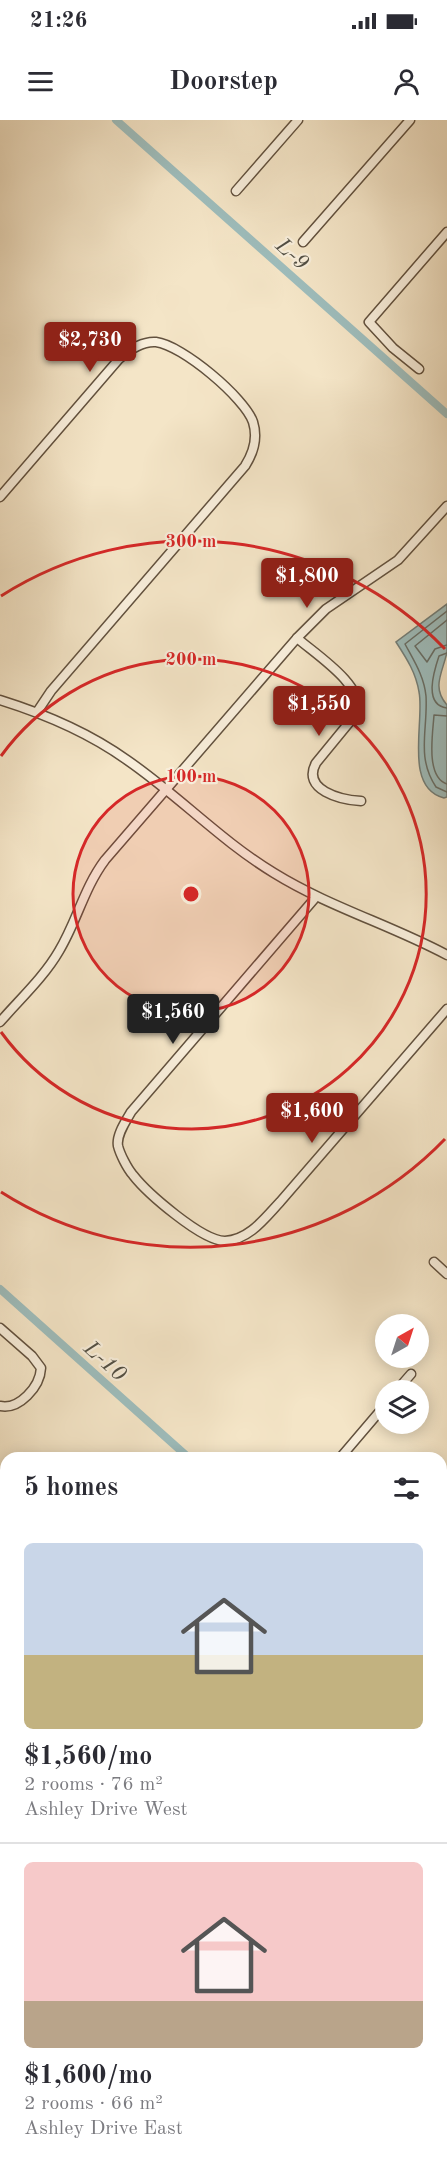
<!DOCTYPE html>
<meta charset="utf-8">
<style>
:root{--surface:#fff;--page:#f7f7f7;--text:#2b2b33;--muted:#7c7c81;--line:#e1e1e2;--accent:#8f2418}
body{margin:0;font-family:"Old Standard TT",serif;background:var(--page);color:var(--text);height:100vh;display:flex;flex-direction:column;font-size:22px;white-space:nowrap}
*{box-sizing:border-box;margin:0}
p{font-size:20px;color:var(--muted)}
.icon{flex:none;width:33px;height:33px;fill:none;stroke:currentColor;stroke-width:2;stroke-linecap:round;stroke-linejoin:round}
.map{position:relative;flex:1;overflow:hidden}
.panel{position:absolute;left:0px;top:1332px;width:447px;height:722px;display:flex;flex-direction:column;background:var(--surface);border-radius:18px 18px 0 0;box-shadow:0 3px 15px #0003}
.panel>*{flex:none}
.needle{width:39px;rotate:39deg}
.controls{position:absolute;left:375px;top:1194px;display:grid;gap:12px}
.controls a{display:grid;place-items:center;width:54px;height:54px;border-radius:50%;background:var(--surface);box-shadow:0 3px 15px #0003;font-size:30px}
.price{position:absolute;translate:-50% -51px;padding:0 14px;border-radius:6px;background:var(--accent);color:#fff;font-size:20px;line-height:39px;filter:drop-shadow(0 2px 3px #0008)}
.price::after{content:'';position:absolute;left:50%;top:36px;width:18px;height:14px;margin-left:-9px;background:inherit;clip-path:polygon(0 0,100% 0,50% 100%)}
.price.current{background:#222;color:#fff}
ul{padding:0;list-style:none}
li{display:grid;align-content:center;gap:12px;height:318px;padding:0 24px}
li+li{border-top:2px solid var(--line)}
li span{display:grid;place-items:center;height:186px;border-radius:9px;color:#555}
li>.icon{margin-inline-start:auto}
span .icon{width:108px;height:108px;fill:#fffc;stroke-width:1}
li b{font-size:26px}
h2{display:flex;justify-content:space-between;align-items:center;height:72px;padding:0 24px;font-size:26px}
.status{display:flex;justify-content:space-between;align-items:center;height:42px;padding:0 30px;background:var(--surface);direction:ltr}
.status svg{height:16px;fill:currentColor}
header{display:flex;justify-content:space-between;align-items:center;height:78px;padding:0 24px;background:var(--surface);font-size:27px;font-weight:700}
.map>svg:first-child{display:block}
</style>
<div class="status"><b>21:26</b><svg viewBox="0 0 49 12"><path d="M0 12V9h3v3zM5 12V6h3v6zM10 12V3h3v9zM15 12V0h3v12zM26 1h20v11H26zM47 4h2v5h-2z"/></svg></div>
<header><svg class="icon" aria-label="menu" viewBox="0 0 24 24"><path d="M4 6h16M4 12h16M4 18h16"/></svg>Doorstep<svg class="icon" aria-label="person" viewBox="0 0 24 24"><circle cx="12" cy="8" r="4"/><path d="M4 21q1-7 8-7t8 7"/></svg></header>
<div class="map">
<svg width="447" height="2053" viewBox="0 0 447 2053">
<rect width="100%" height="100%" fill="#f4e5c7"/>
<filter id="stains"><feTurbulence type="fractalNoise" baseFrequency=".00333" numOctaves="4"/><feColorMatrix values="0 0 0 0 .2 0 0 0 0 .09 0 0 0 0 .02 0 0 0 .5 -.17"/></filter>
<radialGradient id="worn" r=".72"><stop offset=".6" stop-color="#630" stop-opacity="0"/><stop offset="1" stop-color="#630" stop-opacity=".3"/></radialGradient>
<polygon fill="#c1c392" stroke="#7a7252" stroke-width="1.5" points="0,1611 6,1616 6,1693 0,1687"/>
<path fill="#9ebdbc" stroke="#737e78" stroke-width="1.5" d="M447,484C447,499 447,517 447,532C443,552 431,567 447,585V677L444,678C403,668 425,600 419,572C416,553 407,539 396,522Z"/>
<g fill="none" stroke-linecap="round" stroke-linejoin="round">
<g stroke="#686e66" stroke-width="1.5">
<path d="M447,491L405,524C414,541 424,556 426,576C428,610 416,637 436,667L447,672"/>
<polyline points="447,500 415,526 427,542 435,529 447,525"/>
<path d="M447,533L439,536C434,551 423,585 447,588"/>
<path d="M447,596L434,595C433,612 425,657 447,664"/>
</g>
<g stroke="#9ebdbc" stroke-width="8">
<polyline points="116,0 447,294"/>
<polyline points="0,1169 189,1338"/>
<polyline points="441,1557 447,1562"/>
</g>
<defs>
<g id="minor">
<polyline points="236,71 298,0"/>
<polyline points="303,122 410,0"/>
<polyline points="419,249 393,228 369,202 447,112"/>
<path d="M0,377L119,239C129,230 142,221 156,222C182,225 245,278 253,302C258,318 254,332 245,346L51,571L37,592"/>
<path d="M297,518C315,534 366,566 357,593L316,643C301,670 341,680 361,681"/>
<path d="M0,580C45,594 88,612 127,640C178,675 221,721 274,753C329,787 391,805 447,835"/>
<path d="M316,777L131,992C126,1001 116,1015 118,1026C120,1034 127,1048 133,1055C147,1073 202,1121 225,1121C249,1120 265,1098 280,1082L447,889"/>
<path d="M0,902C20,879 44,857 59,831C77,801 84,768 105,740L297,518L326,489L398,440L447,386"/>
<polyline points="434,1142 447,1154"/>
<path d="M0,1208L32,1236L41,1248C40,1267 19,1290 0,1286"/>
<polyline points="397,1270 411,1254"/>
<polyline points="340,1338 386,1284"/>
<polyline points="441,1544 447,1549"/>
<polyline points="441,1572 447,1577"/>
<polyline points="441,1626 447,1631"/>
<polyline points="0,1789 6,1795"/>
<polyline points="441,1888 447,1894"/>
<polyline points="0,1925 6,1930"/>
<polyline points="441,2044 447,2050"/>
<polyline points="137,2048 144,2053"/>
<polyline points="0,2050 4,2053"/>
</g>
<g id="major">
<polyline points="441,1843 447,1836"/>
<polyline points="441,1870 447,1863"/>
<polyline points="259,2053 263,2048"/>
<polyline points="280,2053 285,2048"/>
</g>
</defs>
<use href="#minor" stroke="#62513e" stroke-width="11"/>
<use href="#major" stroke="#322011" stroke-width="14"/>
<use href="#minor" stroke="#f8eedb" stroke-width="8"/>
<use href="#major" stroke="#f4e5c7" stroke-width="10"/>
</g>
<circle cx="191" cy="774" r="118" fill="#d62828" fill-opacity=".12"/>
<g fill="none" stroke="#d62828" stroke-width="3">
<circle cx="191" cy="774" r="118"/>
<path d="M1 636A235 235 0 1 1 1 912"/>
<path d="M445 1019A353 353 0 0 1 1 1072M1 476A353 353 0 0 1 445 529"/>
</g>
<g text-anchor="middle" stroke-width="4.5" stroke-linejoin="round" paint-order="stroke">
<g font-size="22" font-style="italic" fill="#524f44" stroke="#f8eedb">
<text transform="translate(293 133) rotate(42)" y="8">L-9</text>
<text transform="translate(106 1240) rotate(42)" y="8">L-10</text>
</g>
</g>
<circle cx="191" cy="774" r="9" fill="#d62828" stroke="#f8eedb" stroke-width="3"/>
<g font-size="18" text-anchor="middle" font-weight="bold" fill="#d62828" stroke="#f8eedb" stroke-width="4.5" stroke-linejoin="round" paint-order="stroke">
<text x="191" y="427">300 m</text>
<text x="191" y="545">200 m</text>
<text x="191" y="662">100 m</text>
</g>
<rect width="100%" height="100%" filter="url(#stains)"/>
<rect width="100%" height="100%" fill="url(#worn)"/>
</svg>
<div class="controls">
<a><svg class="needle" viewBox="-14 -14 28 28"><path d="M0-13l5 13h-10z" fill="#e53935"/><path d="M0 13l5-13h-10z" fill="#7c7c81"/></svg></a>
<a><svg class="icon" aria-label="layers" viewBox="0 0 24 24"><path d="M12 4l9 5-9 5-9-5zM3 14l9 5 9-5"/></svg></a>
</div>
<b class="price" style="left:90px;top:253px">$2,730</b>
<b class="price" style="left:307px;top:489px">$1,800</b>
<b class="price" style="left:319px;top:617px">$1,550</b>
<b class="price current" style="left:173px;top:925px">$1,560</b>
<b class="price" style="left:312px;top:1024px">$1,600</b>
<section class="panel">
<h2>5 homes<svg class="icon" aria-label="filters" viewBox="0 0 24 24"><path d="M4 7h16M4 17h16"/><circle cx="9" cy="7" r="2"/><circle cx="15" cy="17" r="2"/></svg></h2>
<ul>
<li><span style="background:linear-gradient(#c9d6e8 60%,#c2b280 0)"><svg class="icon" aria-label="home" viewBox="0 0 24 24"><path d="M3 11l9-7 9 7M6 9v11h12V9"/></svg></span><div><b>$1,560/mo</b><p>2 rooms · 76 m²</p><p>Ashley Drive West</p></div></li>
<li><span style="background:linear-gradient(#f6c9c9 75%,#b9a48a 0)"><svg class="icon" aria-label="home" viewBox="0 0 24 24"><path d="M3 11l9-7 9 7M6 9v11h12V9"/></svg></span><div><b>$1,600/mo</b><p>2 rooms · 66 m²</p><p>Ashley Drive East</p></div></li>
</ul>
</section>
</div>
